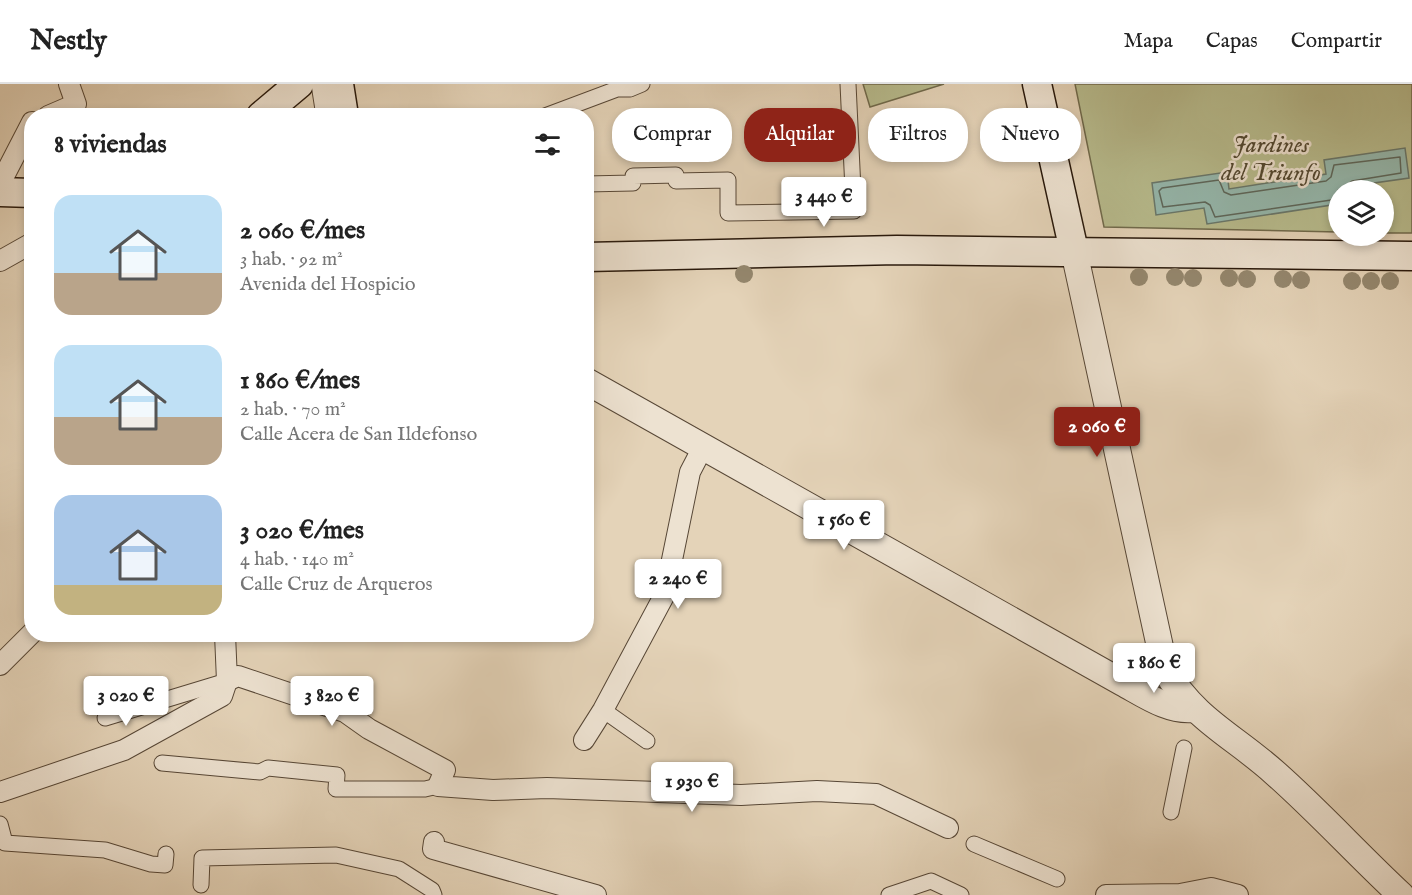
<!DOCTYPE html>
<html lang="es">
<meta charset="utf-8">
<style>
:root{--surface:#fff;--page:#f2f2f2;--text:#222;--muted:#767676;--line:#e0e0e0;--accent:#8f2418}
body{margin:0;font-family:"IM FELL English",serif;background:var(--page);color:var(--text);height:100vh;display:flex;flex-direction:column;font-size:22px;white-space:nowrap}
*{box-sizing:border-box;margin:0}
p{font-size:20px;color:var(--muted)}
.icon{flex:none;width:33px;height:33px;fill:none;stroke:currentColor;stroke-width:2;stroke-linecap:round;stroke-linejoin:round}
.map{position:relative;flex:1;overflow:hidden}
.details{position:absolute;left:24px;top:24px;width:570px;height:534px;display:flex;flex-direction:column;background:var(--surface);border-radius:24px;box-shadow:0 3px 9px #0003}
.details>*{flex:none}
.banner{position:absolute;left:612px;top:24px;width:570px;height:54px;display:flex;gap:12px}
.buttons{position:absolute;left:1328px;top:96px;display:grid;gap:12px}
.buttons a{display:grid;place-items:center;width:66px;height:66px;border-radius:50%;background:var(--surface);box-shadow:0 3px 9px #0003;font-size:30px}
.price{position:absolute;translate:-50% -51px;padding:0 14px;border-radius:6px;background:#fff;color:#222;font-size:20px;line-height:39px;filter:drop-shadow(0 2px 3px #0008)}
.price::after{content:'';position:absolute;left:50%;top:36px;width:18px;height:14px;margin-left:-9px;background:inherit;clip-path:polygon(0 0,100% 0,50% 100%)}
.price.active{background:var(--accent);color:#fff}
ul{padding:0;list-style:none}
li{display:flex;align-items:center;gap:18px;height:150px;padding:0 30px}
li span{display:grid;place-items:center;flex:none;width:168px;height:120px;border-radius:18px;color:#555}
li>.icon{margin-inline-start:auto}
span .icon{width:72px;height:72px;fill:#fffc;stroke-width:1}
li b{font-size:26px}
h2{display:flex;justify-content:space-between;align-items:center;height:72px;padding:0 30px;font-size:26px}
.tag{padding:0 21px;border-radius:24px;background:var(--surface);box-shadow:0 3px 9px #0003;font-size:21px;line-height:54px}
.tag.active{background:var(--accent);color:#fff}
header{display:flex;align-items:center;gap:36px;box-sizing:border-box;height:84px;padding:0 30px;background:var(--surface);border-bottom:2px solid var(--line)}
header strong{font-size:28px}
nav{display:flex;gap:33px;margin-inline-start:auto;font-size:21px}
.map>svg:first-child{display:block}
</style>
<header>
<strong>Nestly</strong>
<nav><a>Mapa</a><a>Capas</a><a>Compartir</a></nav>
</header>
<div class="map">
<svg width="1412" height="811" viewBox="0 0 1412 811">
<rect width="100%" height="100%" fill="#e4d3b8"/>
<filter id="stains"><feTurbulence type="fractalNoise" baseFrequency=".00333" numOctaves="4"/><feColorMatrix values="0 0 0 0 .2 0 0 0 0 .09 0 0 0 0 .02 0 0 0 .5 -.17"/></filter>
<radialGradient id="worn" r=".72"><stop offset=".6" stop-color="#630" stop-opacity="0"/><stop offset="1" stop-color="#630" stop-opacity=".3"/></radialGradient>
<g fill="#b7bb8d" stroke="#706a4c" stroke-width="1.5">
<polygon points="863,0 944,0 870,23"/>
<polygon points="1075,0 1412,0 1412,149 1383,149 1383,106 1338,106 1338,148 1104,143"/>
</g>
<polygon fill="#95b8ad" stroke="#69786c" stroke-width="1.5" points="1405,64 1409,94 1353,102 1353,106 1338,106 1338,120 1207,140 1204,124 1156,131 1152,99 1227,88 1229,105 1326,90 1324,76"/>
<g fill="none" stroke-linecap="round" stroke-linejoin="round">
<polyline stroke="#5e685c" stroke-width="1.5" points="1338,115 1215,133 1210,121 1205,118 1163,123 1159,107 1162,104 1219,96 1224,108 1231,111 1326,97 1331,93 1334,81 1400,73 1401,89 1352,97 1348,100 1347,106"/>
<defs>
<g id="pedestrian">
<polyline points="319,0 324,32"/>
<polyline points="545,32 617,5 630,5 642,0"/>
<polyline points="586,100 633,99 633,92 676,91 676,97 728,96 728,129 854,127 848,0"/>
<polyline points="603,626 647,657"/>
<polyline points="105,634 227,597"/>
<polyline points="162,679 260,688 268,684 337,691 336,705 425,705 438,702"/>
<polyline points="1171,728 1184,664"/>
<polyline points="0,740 5,759 105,766 151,780 165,781 166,770"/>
<polyline points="974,760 1057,795"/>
<polyline points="201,801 202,774 336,771 399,785 432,806 434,811"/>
<polyline points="889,811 931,797 961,811"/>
</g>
<g id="minor">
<polyline points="48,32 76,20 69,0"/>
<polyline points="0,100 32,38"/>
<polyline points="0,177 32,159"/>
<polyline points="0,581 32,549"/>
<polyline points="227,597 238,592 345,628 369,645 445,686 438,702 493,706 547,704 741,711 817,707 876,710 948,744"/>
<polyline points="584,656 603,626 665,510 690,388 703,363"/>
<polyline points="0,708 124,666 222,612 227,597 225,550"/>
<polyline points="434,758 433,765 596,811"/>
<polyline points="1106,811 1180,810 1211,804 1238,811"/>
</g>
<g id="tertiary">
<path d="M1074,167L1165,586C1197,638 1233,651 1275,689C1319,728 1358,771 1401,811"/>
<path d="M586,297L1123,599C1145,611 1169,628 1194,625"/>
</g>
<g id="secondary">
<polyline points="339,0 344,32"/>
<polyline points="1037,0 1074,167"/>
<polyline points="261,32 299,0"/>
<polyline points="0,108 32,109"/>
<polyline points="586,173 897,166 1412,172"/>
</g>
</defs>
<use href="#pedestrian" stroke="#574736" stroke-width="17"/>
<use href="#minor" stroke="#574736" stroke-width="22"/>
<use href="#tertiary" stroke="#574736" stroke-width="28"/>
<use href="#secondary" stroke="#28180b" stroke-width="31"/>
<use href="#pedestrian" stroke="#ede2d1" stroke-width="15"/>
<use href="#minor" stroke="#ede2d1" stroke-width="20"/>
<use href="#tertiary" stroke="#ede2d1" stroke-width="26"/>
<use href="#secondary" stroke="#ede2d1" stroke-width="28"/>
</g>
<g fill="#94876e">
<circle cx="744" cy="190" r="9"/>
<circle cx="1139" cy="193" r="9"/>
<circle cx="1175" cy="193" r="9"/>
<circle cx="1193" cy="194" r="9"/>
<circle cx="1229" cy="194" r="9"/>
<circle cx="1247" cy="195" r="9"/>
<circle cx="1283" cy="195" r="9"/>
<circle cx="1301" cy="196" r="9"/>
<circle cx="1352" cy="197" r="9"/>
<circle cx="1371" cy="197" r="9"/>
<circle cx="1390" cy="197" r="9"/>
</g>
<g text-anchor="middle" stroke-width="5" stroke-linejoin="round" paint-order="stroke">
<g font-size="24" font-style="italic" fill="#534932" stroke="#ede2d1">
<text x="1271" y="68">Jardines<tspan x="1271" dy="28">del Triunfo</tspan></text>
</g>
</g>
<rect width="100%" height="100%" filter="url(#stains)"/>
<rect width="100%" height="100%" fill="url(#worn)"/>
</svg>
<div class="buttons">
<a><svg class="icon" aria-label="layers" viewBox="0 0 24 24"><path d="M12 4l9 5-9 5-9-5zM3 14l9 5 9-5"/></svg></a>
</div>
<b class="price" style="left:824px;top:144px">3 440 €</b>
<b class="price active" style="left:1097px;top:374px">2 060 €</b>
<b class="price" style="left:844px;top:467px">1 560 €</b>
<b class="price" style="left:678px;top:526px">2 240 €</b>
<b class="price" style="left:1154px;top:610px">1 860 €</b>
<b class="price" style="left:126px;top:643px">3 020 €</b>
<b class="price" style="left:332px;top:643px">3 820 €</b>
<b class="price" style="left:692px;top:729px">1 930 €</b>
<div class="banner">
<a class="tag">Comprar</a>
<a class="tag active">Alquilar</a>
<a class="tag">Filtros</a>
<a class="tag">Nuevo</a>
</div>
<section class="details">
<h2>8 viviendas<svg class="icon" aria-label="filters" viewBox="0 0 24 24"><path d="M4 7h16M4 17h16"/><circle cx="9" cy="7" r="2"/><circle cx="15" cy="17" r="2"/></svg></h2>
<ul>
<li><span style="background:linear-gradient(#bfe0f5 65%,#b9a48a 0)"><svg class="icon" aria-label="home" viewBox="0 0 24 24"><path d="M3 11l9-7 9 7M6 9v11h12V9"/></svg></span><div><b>2 060 €/mes</b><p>3 hab. · 92 m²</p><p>Avenida del Hospicio</p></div></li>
<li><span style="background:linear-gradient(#bfe0f5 60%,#b9a48a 0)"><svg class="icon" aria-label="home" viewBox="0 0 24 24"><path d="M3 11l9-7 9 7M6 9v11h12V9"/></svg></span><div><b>1 860 €/mes</b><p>2 hab. · 70 m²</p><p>Calle Acera de San Ildefonso</p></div></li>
<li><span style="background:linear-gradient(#a9c7e8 75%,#c2b280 0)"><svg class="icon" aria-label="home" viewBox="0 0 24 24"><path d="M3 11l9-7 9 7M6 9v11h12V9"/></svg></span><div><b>3 020 €/mes</b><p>4 hab. · 140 m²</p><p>Calle Cruz de Arqueros</p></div></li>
</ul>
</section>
</div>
